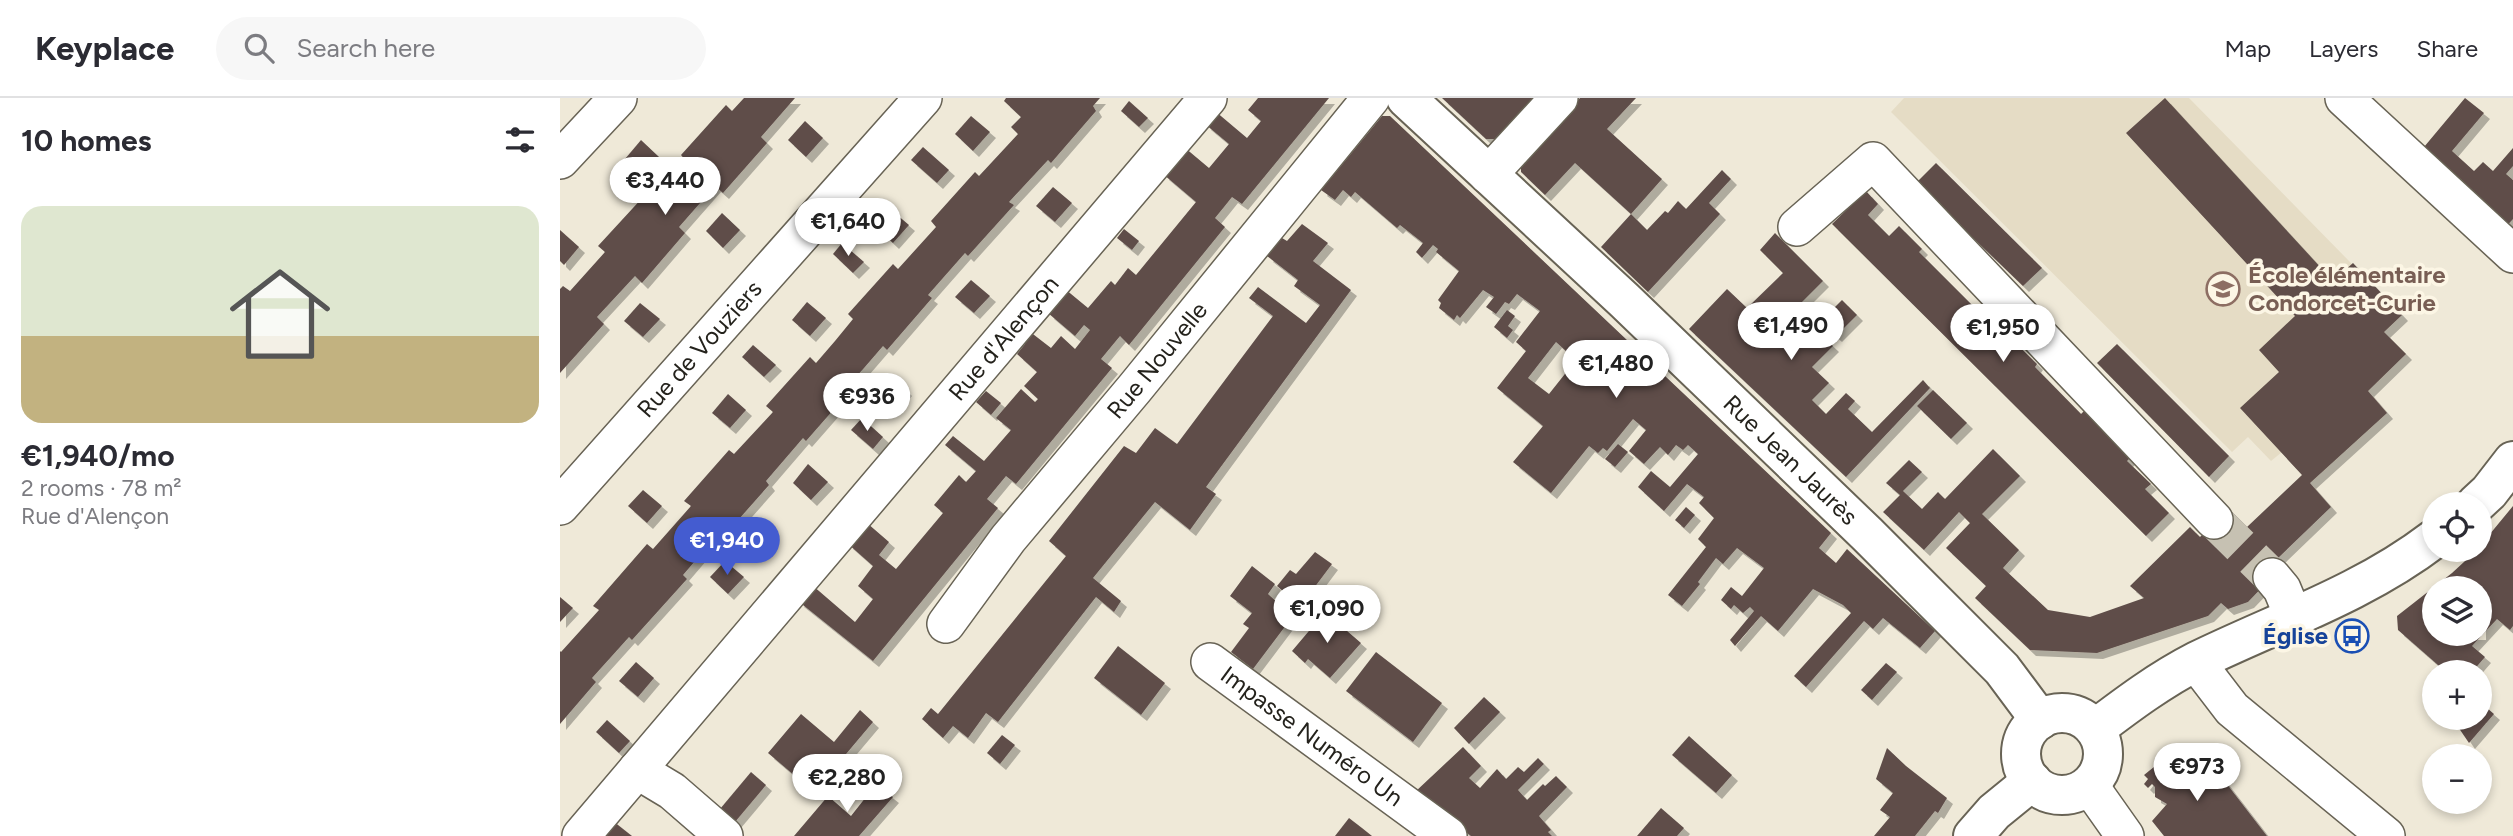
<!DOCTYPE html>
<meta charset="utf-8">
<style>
:root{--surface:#fff;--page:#f7f7f7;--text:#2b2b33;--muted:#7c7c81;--line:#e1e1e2;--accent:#445cd0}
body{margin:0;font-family:Figtree,sans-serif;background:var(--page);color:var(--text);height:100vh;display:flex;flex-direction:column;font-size:26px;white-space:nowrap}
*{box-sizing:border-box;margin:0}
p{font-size:23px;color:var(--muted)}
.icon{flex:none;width:38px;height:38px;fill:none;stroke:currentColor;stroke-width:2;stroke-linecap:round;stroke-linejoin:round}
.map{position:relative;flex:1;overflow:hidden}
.panel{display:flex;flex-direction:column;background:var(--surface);width:560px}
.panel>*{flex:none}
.buttons{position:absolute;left:1862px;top:394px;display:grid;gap:14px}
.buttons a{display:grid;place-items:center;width:70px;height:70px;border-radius:50%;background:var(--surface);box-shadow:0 4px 10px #0003;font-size:35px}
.price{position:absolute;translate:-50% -60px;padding:0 16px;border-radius:24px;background:#fff;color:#222;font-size:23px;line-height:46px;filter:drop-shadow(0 2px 4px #0008)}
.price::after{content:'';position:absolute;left:50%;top:42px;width:21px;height:16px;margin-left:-10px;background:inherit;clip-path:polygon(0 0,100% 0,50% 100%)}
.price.selected{background:var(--accent);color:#fff}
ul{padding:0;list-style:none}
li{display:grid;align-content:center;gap:14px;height:371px;padding:0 21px}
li+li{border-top:2px solid var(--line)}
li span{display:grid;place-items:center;height:217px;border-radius:21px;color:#555}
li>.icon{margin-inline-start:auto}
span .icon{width:126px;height:126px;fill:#fffc;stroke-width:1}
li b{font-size:30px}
h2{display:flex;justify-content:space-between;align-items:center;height:84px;padding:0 21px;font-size:30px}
header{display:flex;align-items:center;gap:42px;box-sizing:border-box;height:98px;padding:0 35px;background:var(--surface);border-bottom:2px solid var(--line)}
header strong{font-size:33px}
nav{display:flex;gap:38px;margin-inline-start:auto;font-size:24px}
.search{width:490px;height:63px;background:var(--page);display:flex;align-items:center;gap:18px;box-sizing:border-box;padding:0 24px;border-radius:38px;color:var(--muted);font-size:26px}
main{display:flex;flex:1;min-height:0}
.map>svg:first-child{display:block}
</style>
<header>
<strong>Keyplace</strong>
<div class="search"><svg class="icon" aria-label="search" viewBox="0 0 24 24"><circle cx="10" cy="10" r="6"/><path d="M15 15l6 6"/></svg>Search here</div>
<nav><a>Map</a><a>Layers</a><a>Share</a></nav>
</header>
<main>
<section class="panel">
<h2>10 homes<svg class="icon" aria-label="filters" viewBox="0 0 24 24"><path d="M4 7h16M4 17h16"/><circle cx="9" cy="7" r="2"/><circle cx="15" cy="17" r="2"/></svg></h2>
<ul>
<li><span style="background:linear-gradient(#dfe7d0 60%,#c2b280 0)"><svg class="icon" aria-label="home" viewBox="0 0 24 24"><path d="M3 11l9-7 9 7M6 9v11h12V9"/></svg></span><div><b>€1,940/mo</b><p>2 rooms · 78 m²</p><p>Rue d'Alençon</p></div></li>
</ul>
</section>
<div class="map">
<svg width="1953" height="738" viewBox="0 0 1953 738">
<defs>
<filter id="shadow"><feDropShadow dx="6" dy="6" stdDeviation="0" flood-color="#0004"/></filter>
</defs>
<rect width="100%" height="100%" fill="#efe9d8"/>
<polygon fill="#e5dcc5" points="1344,0 1629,0 1842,217 1824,234 1846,256 1808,293 1827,315 1750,385 1722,354 1711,363 1688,339 1672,354 1331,14"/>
<g fill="#5f4e4a" fill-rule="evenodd" filter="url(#shadow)">
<polygon points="184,0 235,0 201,39 207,45 163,95 155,88 119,129 125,135 82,185 75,178 37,219 44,226 0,275 0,191 3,188 10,193 45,154 38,148 84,98 89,103 107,84 126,63 121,57 166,7 172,13"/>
<polygon points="446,0 540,0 533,8 536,13 491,65 488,62 449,104 454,107 408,158 405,155 368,197 372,200 327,252 323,248 304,270 286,290 289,294 246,343 243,340 206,383 209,387 164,438 159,435 123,477 127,481 72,542 69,539 51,559 32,580 36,584 0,626 0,553 1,554 39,512 33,508 87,446 93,451 131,408 124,403 169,352 174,356 213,314 206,308 250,259 256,265 275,243 293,221 288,216 333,166 338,171 376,129 371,123 415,74 419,78 458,36 451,29 461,19 444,3"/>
<polygon points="698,0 769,0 682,106 672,99 664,109 655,120 665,129 569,247 560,238 541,261 552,270 456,386 446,378 427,401 438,410 313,563 238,503 252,487 295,524 313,501 298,488 313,468 287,445 307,425 329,444 319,457 336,471 383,415 374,407 399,377 406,384 416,373 385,347 393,338 424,363 451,332 436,320 461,291 475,304 478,301 464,288 477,274 457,256 465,246 461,242 469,233 491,250 501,238 515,251 530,232 524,227 515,238 488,215 505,191 528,210 551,183 555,187 568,170 576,177 636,104 603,76 624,49 649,70 669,46 645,26 655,13 687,40 701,23 688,12"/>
<polygon points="882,0 977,0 939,41 926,41"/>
<polygon points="1020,0 1076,0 1047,31 1102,81 1071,116 1015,65 985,97 961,74 961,62"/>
<polygon points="1605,0 1773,183 1793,165 1842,217 1824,234 1846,256 1808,293 1827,315 1750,385 1771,409 1717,461 1726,469 1712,479 1688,504 1668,511 1661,505 1648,518 1537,555 1470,552 1415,500 1426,488 1386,450 1410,425 1399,414 1364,452 1323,414 1340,397 1326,385 1349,362 1362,374 1343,393 1362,411 1378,394 1385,401 1433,351 1460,378 1422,416 1459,452 1443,470 1488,512 1530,519 1584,500 1570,488 1630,429 1640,439 1668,410 1687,429 1742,377 1680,310 1719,274 1699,252 1735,218 1566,35"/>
<polygon points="1905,0 1924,15 1892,53 1914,73 1923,64 1933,73 1953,50 1953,68 1946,76 1953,82 1953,121 1943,132 1859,55"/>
<polygon points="569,3 588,20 579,29 561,13"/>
<polygon points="411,18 430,34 413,53 395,36"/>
<path d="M822,18H830L1271,435L1259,450L1276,465L1287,451L1375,533L1360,550L1323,520L1313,531L1304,523L1246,589L1234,578L1291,515L1283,507L1253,491L1218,533L1201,518L1175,548L1170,542L1194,513L1190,509L1183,515L1174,507L1171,511L1161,502L1171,489L1182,498L1204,470L1177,450L1163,466L1156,460L1138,484L1140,486L1122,508L1108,497L1146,449L1138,441L1154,420L1139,405L1144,399L1127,386L1104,413L1078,389L1091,373L1110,389L1138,356L1128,347L1123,352L1116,347L1108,357L1100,349L1084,366L1069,353L1086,332L1073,321L1047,353L1043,350L1038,355L1029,348L991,395L953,364L983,328L937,290L966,253L956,244L980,213L957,196L949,206L945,204L936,216L926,209L934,199L923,192L900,220L897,217L894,222L879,210L881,205L878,202L899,173L876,154L878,151L873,147L862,160L856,154L863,145L840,127L837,130L795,94L791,99L783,92L775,102L761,92ZM996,244L1016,262L989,296L968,280Z"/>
<polygon points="245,23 263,40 246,59 228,42"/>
<polygon points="81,42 99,59 83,77 65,61"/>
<polygon points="363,49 389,72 377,85 351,62"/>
<polygon points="1376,65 1482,170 1463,188 1356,85"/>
<polygon points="1162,72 1171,81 1149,105 1160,116 1088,194 1041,149 1071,116 1087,132 1105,113 1108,115 1118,103 1126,111"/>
<polygon points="493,89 512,105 495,124 476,108"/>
<polygon points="1306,93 1318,106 1308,117 1329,138 1339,128 1362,151 1359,154 1426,221 1428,218 1477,266 1475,269 1521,316 1524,313 1571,359 1567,363 1591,386 1585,391 1609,415 1586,438 1272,126"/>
<polygon points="330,111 349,127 333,145 315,128"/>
<polygon points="162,115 180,132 163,150 146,133"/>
<polygon points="742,126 768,145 753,163 791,192 646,389 656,396 630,432 595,404 533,480 561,503 554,514 536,499 438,624 426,615 408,640 393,628 383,640 362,621 371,610 378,616 506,458 489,443 564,348 576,355 595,330 617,346 713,218 689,200 698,189 746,225 760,207 734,188 738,182 707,158 722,140 727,143"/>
<polygon points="564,131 579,143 572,152 557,140"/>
<polygon points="0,132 19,149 4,167 0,163"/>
<polygon points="1215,135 1263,183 1212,234 1231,253 1254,230 1273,248 1252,269 1269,285 1252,302 1266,316 1286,295 1295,303 1288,311 1312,334 1363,282 1370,290 1286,379 1129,231 1167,191 1187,210 1223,175 1200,152"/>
<polygon points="282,145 304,164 293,175 273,156"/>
<polygon points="411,182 430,198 414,215 395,199"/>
<polygon points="1282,202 1297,217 1276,238 1260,224"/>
<polygon points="247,204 266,220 250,238 232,222"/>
<polygon points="80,205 100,221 83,239 64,223"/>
<polygon points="947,212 955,218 948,228 953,232 947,240 934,229"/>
<polygon points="1557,246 1669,358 1649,379 1537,265"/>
<polygon points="193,247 216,267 204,279 182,259"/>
<polygon points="327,275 346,292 330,310 312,292"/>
<polygon points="1373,292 1407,325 1391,341 1357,308"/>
<polygon points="426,293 441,305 431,317 416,304"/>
<polygon points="168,296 186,312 170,330 152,315"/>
<polygon points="302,320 323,339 313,351 291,332"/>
<polygon points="1058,346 1068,354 1055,369 1045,361"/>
<polygon points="248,366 268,384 251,402 233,385"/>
<polygon points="83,392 102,408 87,425 68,408"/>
<path d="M1953,408V528L1950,532L1937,521L1912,548L1925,559L1912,574H1906L1897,566L1889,574H1886L1838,532L1837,518L1892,475L1917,452H1920V448ZM1874,490H1920V536H1874Z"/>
<polygon points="1126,409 1135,417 1124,430 1115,422"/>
<polygon points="755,454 772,466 693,571 671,554 689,530 683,526 692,515 670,498 692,468 715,486 708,496 719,506 724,501 727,504 731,500 717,488 730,472 736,476"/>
<polygon points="165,463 184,479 168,496 150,479"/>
<polygon points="0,499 13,510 0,524"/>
<polygon points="765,514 801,545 770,580 748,561 745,565 732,553"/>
<polygon points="558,548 605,585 581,617 534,580"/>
<polygon points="816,554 882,605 853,644 786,593"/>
<polygon points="76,564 94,580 78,599 59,583"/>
<polygon points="1326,565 1337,574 1312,602 1301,592"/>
<polygon points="924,599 940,614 909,646 894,630"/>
<polygon points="1920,604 1934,616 1909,645 1892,620 1920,620"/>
<polygon points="300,612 313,624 254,694 208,655 241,616 274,644"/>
<polygon points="47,622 70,643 59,655 36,634"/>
<polygon points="442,637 455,647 440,666 427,655"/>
<polygon points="1129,638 1172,677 1156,695 1112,657"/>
<polygon points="903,649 921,668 909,680 920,690 937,671 946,681 958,669 964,674 978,660 984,666 958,692 967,702 983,686 985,688 996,678 1007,689 979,718 991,732 988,734 992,738 911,738 855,694"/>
<polygon points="1327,650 1346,668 1387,700 1378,715 1375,713 1355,738 1314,738 1330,719 1320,712 1333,695 1316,681"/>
<polygon points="1615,652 1619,657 1623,653 1628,659 1623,662 1638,682 1642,678 1645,680 1656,672 1707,738 1604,738 1592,723 1607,706 1595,699 1595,689 1592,686 1588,690 1584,686 1588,681 1584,677"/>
<polygon points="191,674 206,687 175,724 160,711"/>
<polygon points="302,675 333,699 299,738 234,738 268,698 291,718 306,699 306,695 293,685"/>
<polygon points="1101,710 1124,730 1117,738 1077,738"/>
<polygon points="789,720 802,730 812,738 775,738"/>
<polygon points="53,723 72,738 40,738"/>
</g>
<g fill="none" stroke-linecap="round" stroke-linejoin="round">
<polyline stroke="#c6c1b2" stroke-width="37" stroke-dasharray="37 18" stroke-linecap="butt" points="1654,422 1712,479"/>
<defs>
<g id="minor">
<polyline points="1784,0 1953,156"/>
<polyline points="0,62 58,0"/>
<polyline points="928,77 999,0"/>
<polyline points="1237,129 1313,63 1654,422"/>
<path id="s1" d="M0,408L363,0"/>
<polyline points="1712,479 1722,491 1734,520"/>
<path id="s2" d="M386,526L448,441L575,290L811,0"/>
<path id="s3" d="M650,564L888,738"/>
<polyline points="1636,564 1672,611 1826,738"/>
<polyline points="77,672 112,693 164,738"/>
<polyline points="1529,687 1565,738"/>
<path id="s4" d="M21,738L648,0"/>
</g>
<g id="tertiary">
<path id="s5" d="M846,0L1064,202L1307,436L1442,571L1480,622"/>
<polyline points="1916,406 1929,394 1953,363"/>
<circle cx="1502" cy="656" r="41"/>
<path d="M1535,631C1568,606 1600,582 1637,563C1717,524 1802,496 1874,441"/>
<polyline points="1413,738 1434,714 1472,683"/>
</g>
</defs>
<use href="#minor" stroke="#686355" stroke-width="40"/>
<use href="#tertiary" stroke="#686355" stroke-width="42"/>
<use href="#minor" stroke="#fff" stroke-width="37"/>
<use href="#tertiary" stroke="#fff" stroke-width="38"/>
</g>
<defs>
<symbol id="school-ring" viewBox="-11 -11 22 22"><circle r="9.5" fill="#fcf6e5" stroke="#8d6e63" stroke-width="1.5"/><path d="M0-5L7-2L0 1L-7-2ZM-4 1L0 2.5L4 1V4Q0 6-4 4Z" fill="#8d6e63"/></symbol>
<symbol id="bus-ring" viewBox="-11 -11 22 22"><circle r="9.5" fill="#fcf6e5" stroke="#1a4fb4" stroke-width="1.5"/><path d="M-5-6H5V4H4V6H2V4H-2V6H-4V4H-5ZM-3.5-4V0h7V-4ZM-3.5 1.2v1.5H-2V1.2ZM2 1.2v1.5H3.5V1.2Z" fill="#1a4fb4"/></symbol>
</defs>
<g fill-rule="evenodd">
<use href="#school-ring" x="1644" y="172" width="38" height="38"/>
<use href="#bus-ring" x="1773" y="519" width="38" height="38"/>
</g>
<g text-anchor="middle" stroke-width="7" stroke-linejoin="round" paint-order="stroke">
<g font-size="24" font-weight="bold" fill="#785e54" stroke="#fcf6e5" text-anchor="start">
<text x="1688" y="185">École élémentaire<tspan x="1688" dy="28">Condorcet-Curie</tspan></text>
</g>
<g font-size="24" fill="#24221c" stroke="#fcf6e5">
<text dy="8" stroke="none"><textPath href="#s4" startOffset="653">Rue d'Alençon</textPath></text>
<text dy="8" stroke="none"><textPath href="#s1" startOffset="210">Rue de Vouziers</textPath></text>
<text dy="8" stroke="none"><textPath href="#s2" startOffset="338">Rue Nouvelle</textPath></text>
<text dy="8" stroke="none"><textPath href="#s5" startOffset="528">Rue Jean Jaurès</textPath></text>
<text dy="8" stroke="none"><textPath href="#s3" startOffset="126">Impasse Numéro Un</textPath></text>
</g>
<g font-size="24" font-weight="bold" fill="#164399" stroke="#fcf6e5" text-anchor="end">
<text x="1768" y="546">Église</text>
</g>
</g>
</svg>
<div class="buttons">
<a><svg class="icon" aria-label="locate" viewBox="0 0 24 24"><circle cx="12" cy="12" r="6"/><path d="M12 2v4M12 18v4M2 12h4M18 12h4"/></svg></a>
<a><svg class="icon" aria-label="layers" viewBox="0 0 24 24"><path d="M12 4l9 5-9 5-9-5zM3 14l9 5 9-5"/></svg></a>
<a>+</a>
<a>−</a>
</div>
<b class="price" style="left:105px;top:119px">€3,440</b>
<b class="price" style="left:288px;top:160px">€1,640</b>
<b class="price" style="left:1231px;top:264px">€1,490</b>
<b class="price" style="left:1443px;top:266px">€1,950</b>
<b class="price" style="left:1056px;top:302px">€1,480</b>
<b class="price" style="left:307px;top:335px">€936</b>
<b class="price selected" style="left:167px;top:479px">€1,940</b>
<b class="price" style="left:767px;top:547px">€1,090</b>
<b class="price" style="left:1637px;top:705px">€973</b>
<b class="price" style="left:287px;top:716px">€2,280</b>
</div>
</main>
